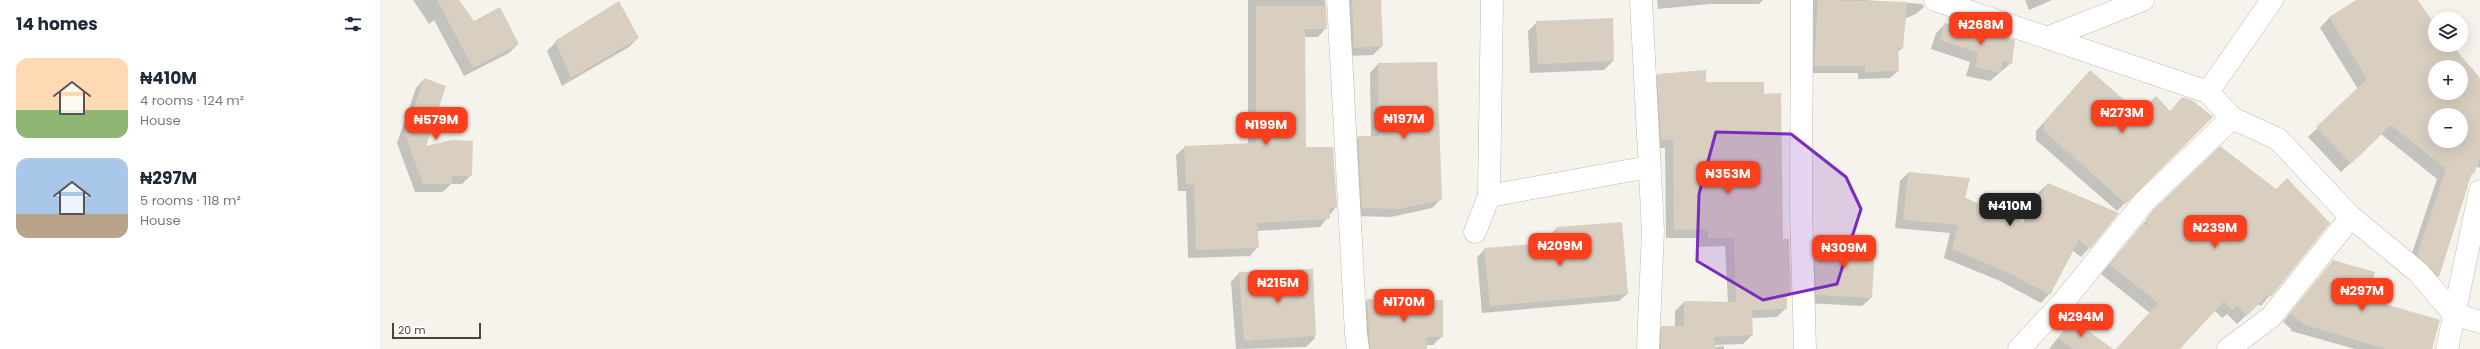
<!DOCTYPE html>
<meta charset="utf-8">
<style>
:root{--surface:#fff;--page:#f6f6f7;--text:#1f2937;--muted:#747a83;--accent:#fc3f1d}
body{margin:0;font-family:Poppins,sans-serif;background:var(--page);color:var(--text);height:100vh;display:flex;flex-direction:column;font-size:15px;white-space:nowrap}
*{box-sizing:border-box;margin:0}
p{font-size:13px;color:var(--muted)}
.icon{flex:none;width:22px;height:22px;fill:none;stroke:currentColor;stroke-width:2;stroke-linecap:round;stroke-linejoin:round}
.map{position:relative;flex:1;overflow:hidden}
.details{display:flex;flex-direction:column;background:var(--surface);width:380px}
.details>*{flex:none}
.controls{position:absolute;left:2048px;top:12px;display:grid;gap:8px}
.controls a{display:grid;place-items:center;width:40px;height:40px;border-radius:50%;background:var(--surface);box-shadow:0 4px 16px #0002;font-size:20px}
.scale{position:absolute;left:12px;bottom:10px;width:89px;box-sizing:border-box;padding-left:4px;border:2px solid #4b4439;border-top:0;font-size:11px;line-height:14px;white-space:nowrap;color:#4b4439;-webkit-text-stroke:3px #fff;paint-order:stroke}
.price{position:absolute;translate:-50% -34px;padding:0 9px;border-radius:8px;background:var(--accent);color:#fff;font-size:13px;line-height:26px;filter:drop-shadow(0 1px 2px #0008)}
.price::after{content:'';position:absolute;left:50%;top:24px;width:12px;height:9px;margin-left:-6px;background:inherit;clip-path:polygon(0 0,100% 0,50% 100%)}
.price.on{background:#222;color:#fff}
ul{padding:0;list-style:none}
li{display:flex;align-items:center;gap:12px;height:100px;padding:0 16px}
li span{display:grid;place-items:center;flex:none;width:112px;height:80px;border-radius:12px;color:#555}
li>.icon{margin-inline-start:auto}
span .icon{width:48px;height:48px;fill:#fffc;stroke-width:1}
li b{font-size:17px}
h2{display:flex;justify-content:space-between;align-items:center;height:48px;padding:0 16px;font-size:17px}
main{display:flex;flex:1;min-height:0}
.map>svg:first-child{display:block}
</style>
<main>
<section class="details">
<h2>14 homes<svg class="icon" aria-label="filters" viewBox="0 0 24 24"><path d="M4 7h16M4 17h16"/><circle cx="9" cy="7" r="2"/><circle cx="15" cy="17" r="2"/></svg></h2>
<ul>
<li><span style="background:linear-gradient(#ffd9b3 65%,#8fb573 0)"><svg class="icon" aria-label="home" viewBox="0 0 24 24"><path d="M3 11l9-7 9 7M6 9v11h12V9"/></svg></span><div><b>₦410M</b><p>4 rooms · 124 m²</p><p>House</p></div></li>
<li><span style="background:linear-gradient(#a9c7e8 70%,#b9a48a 0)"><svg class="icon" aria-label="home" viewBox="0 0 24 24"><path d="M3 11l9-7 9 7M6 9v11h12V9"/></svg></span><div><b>₦297M</b><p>5 rooms · 118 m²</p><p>House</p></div></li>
</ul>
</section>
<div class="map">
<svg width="2100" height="349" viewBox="0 0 2100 349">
<rect width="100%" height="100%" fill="#f6f3ec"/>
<g fill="#0003" fill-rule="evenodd">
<polygon points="33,0 78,0 93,22 138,44 129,53 84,76 54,20 49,24"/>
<polygon points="868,0 945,0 946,28 938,37 924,37 925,148 956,207 940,227 877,231 878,247 870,256 808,258 806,191 798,191 796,155 805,147 868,144"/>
<polygon points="957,0 1000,0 1002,46 993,55 966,56"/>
<polygon points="1277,0 1383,0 1379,4 1330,4 1278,9"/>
<polygon points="1432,0 1484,0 1542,4 1544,7 1536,14 1524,19 1522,48 1517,53 1518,71 1510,78 1478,79 1478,73 1427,73"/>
<polygon points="1645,0 1672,0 1649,10"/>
<path d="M1978,0H2037L2055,27V45H2071L2100,79V168L2096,166L2089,178L2058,276L2048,286L2028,265L2057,179L2001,134L1961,172L1928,137L1978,89L1940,28L1949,18ZM2055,67H2081V93H2055ZM2055,115H2081V141H2055Z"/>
<polygon points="1157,22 1233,61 1224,70 1150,73 1148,31"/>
<polygon points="1565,24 1631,63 1610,81 1586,76 1590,62 1551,49 1556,33"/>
<polygon points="258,38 249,47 182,86 167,51 176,42"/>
<polygon points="998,64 1061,199 1052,208 1011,217 974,216 970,145 978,137 991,137 990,73"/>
<polygon points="1710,71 1759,115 1789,112 1831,117 1737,211 1656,140 1656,131"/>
<polygon points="1278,75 1383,95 1410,293 1406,296 1406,308 1397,317 1371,318 1372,335 1363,344 1334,345 1335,347 1344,346 1344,349 1272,349 1273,336 1282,327 1295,327 1295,311 1304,302 1348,303 1345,246 1319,247 1319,238 1286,238 1285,148 1272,148 1269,84"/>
<polygon points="44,79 45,148 91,175 82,184 71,184 63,192 35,192 17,143 36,88"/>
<polygon points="1528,173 1643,223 1659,192 1668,184 1709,248 1701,257 1692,250 1669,294 1661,303 1620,281 1564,258 1570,233 1515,228 1520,181"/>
<polygon points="1896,190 1949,223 1881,306 1878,304 1857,324 1847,314 1842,318 1834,310 1799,349 1736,349 1770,313 1721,274 1774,211"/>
<polygon points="1177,228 1247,294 1239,301 1102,313 1097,257 1105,249 1150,245 1154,241 1169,240 1169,236"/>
<polygon points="1435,242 1491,298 1482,306 1427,303 1426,251"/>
<polygon points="1953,261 1996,303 2051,349 1975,349 1911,331 1911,329 1903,322"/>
<polygon points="932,270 935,338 926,347 856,349 851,282 859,273"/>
<polygon points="987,300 1062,301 1062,336 1053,345 1046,345 1046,349 981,349 978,309"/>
<polygon points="1692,320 1724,349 1669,349"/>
</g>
<g fill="#d8cfc1" fill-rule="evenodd">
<polygon points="57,0 79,0 94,21 120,7 139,44 93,68"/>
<polygon points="972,0 1001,0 1003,46 974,48"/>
<polygon points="1438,0 1527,2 1523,49 1518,48 1519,71 1485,72 1485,66 1434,66"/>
<path d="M1976,0H2038L2055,25V45H2072L2100,78V157L2094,174L2092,173L2059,277L2037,255L2066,169L2011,125L1971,164L1936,127L1987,79L1949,17ZM2055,67H2081V93H2055ZM2055,115H2081V141H2055Z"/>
<polygon points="239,1 259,38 191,78 175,41"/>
<polygon points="876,6 946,6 947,29 925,29 926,147 953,147 957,208 949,208 950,219 877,223 879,248 816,250 814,183 806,184 804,146 876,143"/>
<polygon points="1233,18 1234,61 1158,64 1156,21"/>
<polygon points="1564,23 1635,40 1632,64 1623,61 1620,73 1595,67 1598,53 1560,40"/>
<polygon points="1057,62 1062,200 1020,209 982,208 978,136 999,136 998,63"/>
<polygon points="1326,70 1326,82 1384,82 1384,94 1401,93 1403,239 1409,239 1411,293 1407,293 1407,309 1372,310 1373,335 1334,337 1336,349 1281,349 1281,326 1304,326 1304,301 1356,302 1354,238 1328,238 1328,229 1294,230 1293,140 1281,140 1277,74"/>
<polygon points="1710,70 1759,113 1776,96 1790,111 1802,97 1812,100 1833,117 1746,204 1664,131 1664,122"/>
<polygon points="44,78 66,86 46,146 72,140 93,141 92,176 72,176 72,184 43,184 25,134"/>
<polygon points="1840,146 1896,189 1907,178 1950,223 1891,297 1888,295 1867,316 1857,305 1852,310 1844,301 1800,349 1736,349 1778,303 1730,265 1763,223 1772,227 1765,221 1773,210"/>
<polygon points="1528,172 1590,178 1585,198 1646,223 1668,183 1739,213 1710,249 1699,240 1670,295 1629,273 1572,249 1578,225 1523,220"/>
<polygon points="1242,222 1248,294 1110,306 1104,248 1154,244 1154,240 1177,238 1176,227"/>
<polygon points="1434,241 1495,245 1492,298 1436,295"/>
<polygon points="1953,260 1995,272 1988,293 1999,296 1998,302 2060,320 2052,349 2005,349 1925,325 1910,313"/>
<polygon points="933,269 936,336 864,341 859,272"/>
<polygon points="987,299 1063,300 1063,337 1047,337 1047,349 990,349"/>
<polygon points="1692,319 1733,349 1693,349 1678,338"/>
</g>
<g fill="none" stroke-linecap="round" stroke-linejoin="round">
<defs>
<g id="minor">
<polyline points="958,0 976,334 978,349"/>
<polyline points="1261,0 1273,231 1268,349"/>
<polyline points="1422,0 1421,210 1425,349"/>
<polyline points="1555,0 1828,92 1852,118 1898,139 1971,217 2038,272 2074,314 2100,322"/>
<polyline points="1669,37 1763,0"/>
<polyline points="1828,92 1892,0"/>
<polyline points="1109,196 1112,0"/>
<polyline points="1095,232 1109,196 1269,167"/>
<polyline points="1639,349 1684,301 1764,202 1852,118"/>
<polyline points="1848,349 1891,317 1971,217"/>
<polyline points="2067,349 2100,191"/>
</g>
</defs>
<use href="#minor" stroke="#c2bbae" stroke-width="23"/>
<use href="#minor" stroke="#fff" stroke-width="22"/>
</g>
<path fill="#7b2cbf" fill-opacity="0.2" stroke="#7b2cbf" stroke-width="3" stroke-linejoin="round" d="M1336,132L1411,134L1466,177L1481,209L1457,284L1383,300L1317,261L1319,194Z"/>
</svg>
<div class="controls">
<a><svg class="icon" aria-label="layers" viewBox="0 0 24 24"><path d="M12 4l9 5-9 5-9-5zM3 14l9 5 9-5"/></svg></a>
<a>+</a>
<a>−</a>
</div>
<div class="scale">20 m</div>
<b class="price" style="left:1601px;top:46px">₦268M</b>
<b class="price" style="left:1742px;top:134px">₦273M</b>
<b class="price" style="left:1024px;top:140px">₦197M</b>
<b class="price" style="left:56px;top:141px">₦579M</b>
<b class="price" style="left:886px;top:146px">₦199M</b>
<b class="price" style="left:1348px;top:195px">₦353M</b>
<b class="price on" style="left:1630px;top:227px">₦410M</b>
<b class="price" style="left:1835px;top:249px">₦239M</b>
<b class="price" style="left:1180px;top:267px">₦209M</b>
<b class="price" style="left:1464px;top:269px">₦309M</b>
<b class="price" style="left:898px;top:304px">₦215M</b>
<b class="price" style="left:1982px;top:312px">₦297M</b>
<b class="price" style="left:1024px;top:323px">₦170M</b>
<b class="price" style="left:1701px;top:338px">₦294M</b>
</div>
</main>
